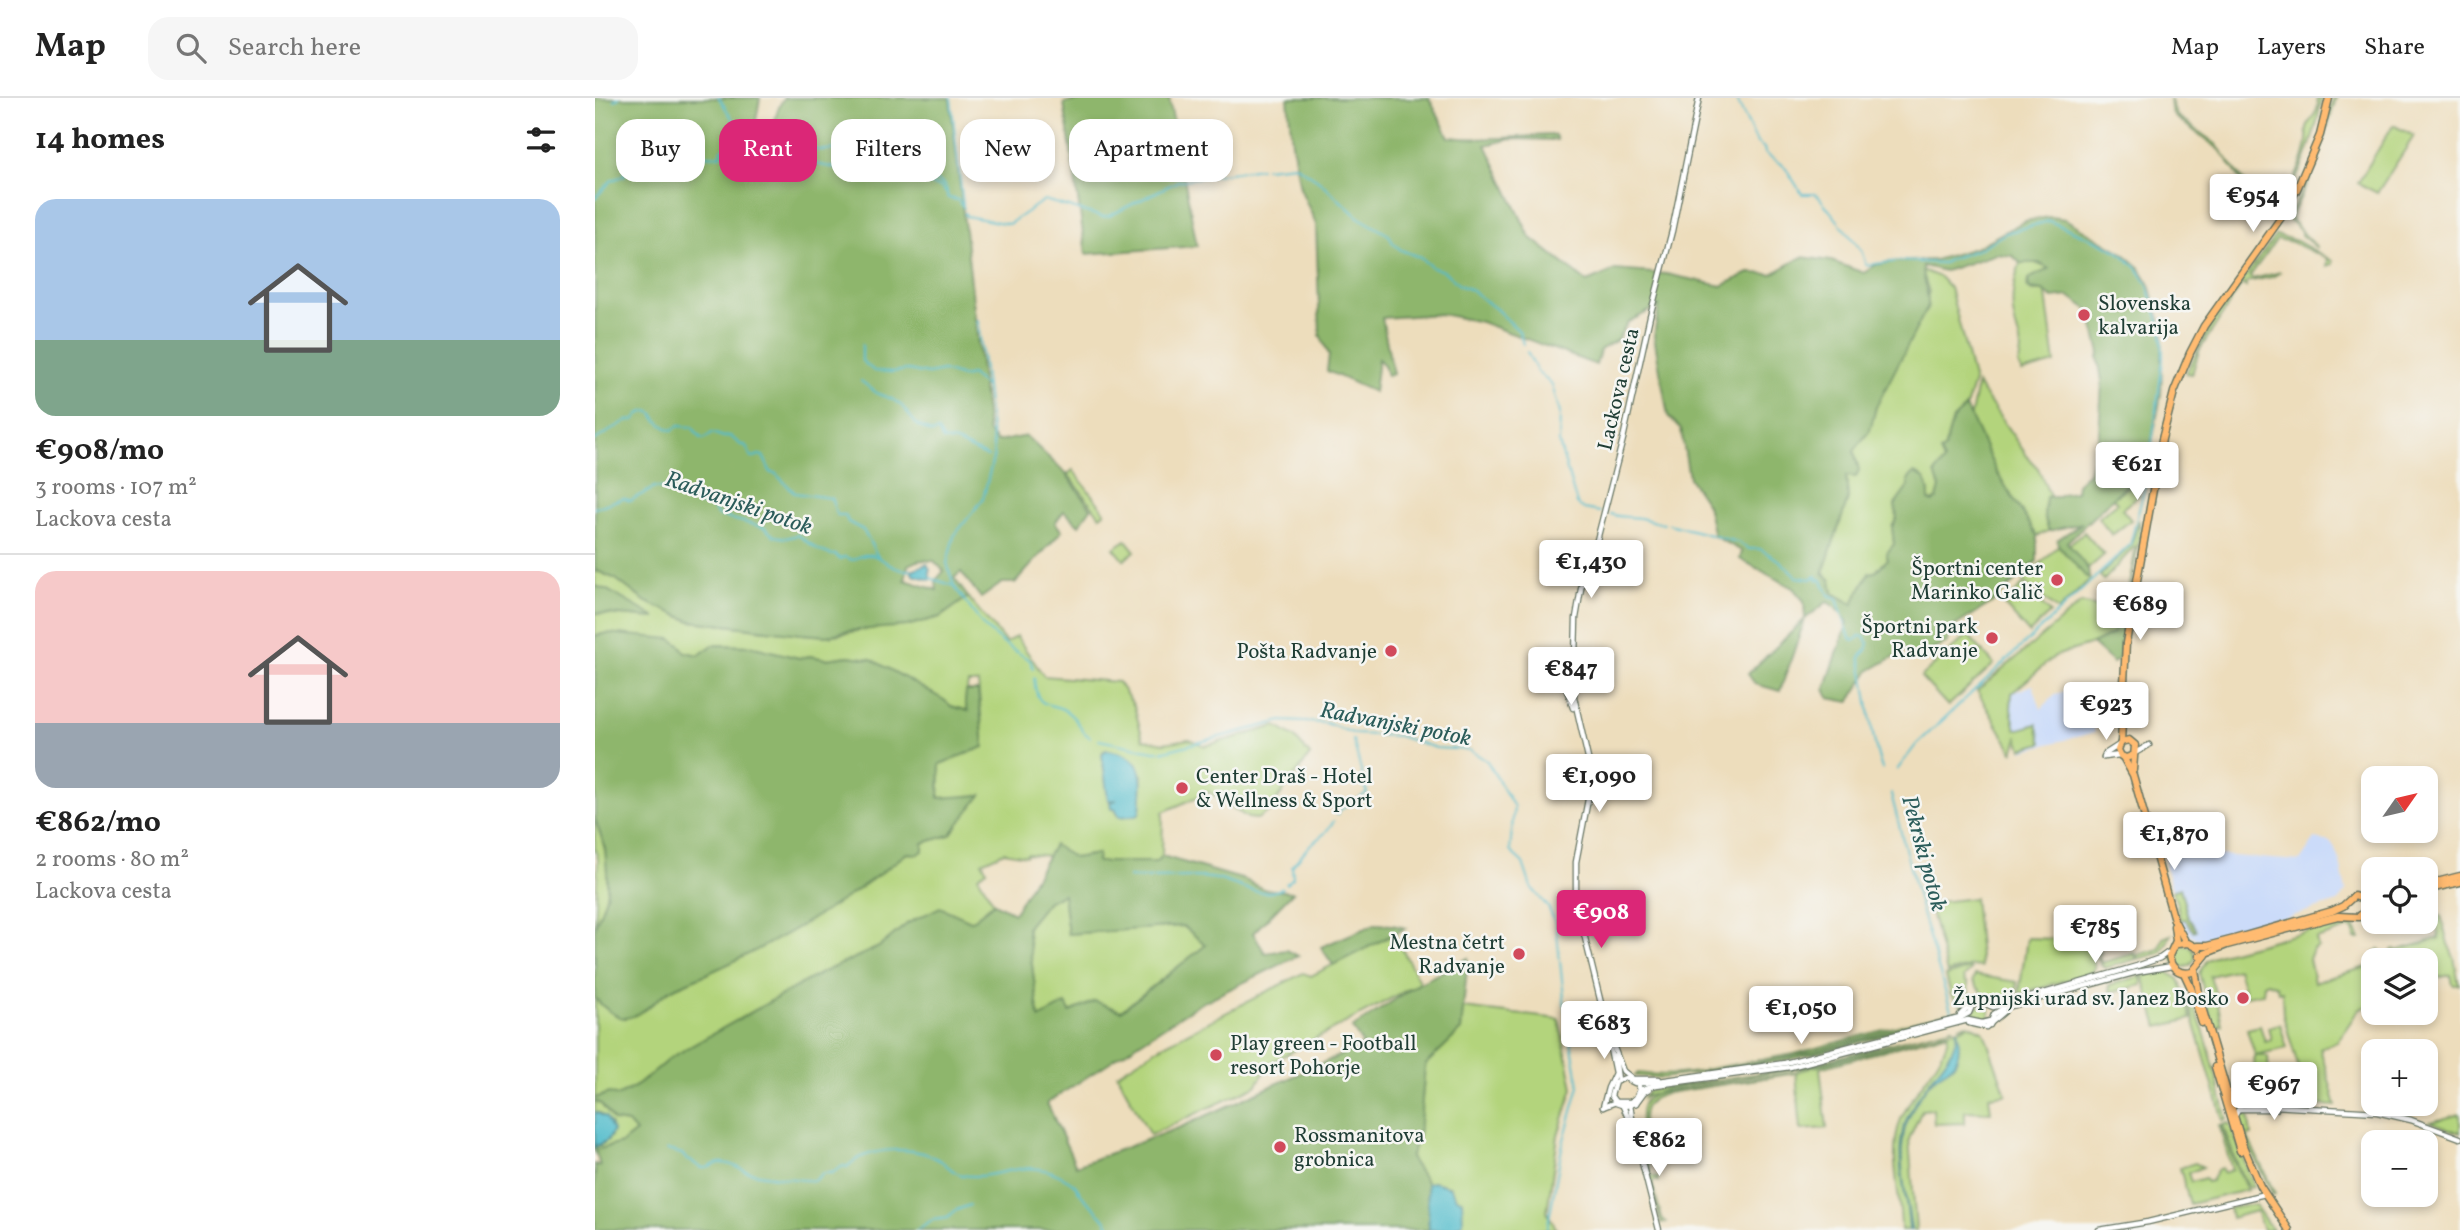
<!DOCTYPE html>
<meta charset="utf-8">
<style>
:root{--surface:#fff;--page:#f6f6f6;--text:#222;--muted:#767676;--line:#e0e0e0;--accent:#db2777}
body{margin:0;font-family:Vollkorn,serif;background:var(--page);color:var(--text);height:100vh;display:flex;flex-direction:column;font-size:26px;white-space:nowrap}
*{box-sizing:border-box;margin:0}
p{font-size:23px;color:var(--muted)}
.icon{flex:none;width:38px;height:38px;fill:none;stroke:currentColor;stroke-width:2;stroke-linecap:round;stroke-linejoin:round}
.map{position:relative;flex:1;overflow:hidden}
.drawer{display:flex;flex-direction:column;background:var(--surface);width:595px}
.drawer>*{flex:none}
.banner{position:absolute;left:21px;top:21px;width:665px;height:63px;display:flex;gap:14px}
.needle{width:46px;rotate:56deg}
.tools{position:absolute;left:1766px;top:668px;display:grid;gap:14px}
.tools a{display:grid;place-items:center;width:77px;height:77px;border-radius:14px;background:var(--surface);box-shadow:0 4px 10px #0003;font-size:35px}
.price{position:absolute;translate:-50% -60px;padding:0 16px;border-radius:7px;background:#fff;color:#222;font-size:23px;line-height:46px;filter:drop-shadow(0 2px 4px #0008)}
.price::after{content:'';position:absolute;left:50%;top:42px;width:21px;height:16px;margin-left:-10px;background:inherit;clip-path:polygon(0 0,100% 0,50% 100%)}
.price.on{background:var(--accent);color:#fff}
ul{padding:0;list-style:none}
li{display:grid;align-content:center;gap:14px;height:371px;padding:0 35px}
li+li{border-top:2px solid var(--line)}
li span{display:grid;place-items:center;height:217px;border-radius:21px;color:#555}
li>.icon{margin-inline-start:auto}
span .icon{width:126px;height:126px;fill:#fffc;stroke-width:1}
li b{font-size:30px}
h2{display:flex;justify-content:space-between;align-items:center;height:84px;padding:0 35px;font-size:30px}
.chip{padding:0 24px;border-radius:21px;background:var(--surface);box-shadow:0 4px 10px #0003;font-size:24px;line-height:63px}
.chip.on{background:var(--accent);color:#fff}
header{display:flex;align-items:center;gap:42px;box-sizing:border-box;height:98px;padding:0 35px;background:var(--surface);border-bottom:2px solid var(--line)}
header strong{font-size:33px}
nav{display:flex;gap:38px;margin-inline-start:auto;font-size:24px}
.search{width:490px;height:63px;background:var(--page);display:flex;align-items:center;gap:18px;box-sizing:border-box;padding:0 24px;border-radius:21px;color:var(--muted);font-size:26px}
main{display:flex;flex:1;min-height:0}
.map>svg:first-child{display:block}
</style>
<header>
<strong>Map</strong>
<div class="search"><svg class="icon" aria-label="search" viewBox="0 0 24 24"><circle cx="10" cy="10" r="6"/><path d="M15 15l6 6"/></svg>Search here</div>
<nav><a>Map</a><a>Layers</a><a>Share</a></nav>
</header>
<main>
<section class="drawer">
<h2>14 homes<svg class="icon" aria-label="filters" viewBox="0 0 24 24"><path d="M4 7h16M4 17h16"/><circle cx="9" cy="7" r="2"/><circle cx="15" cy="17" r="2"/></svg></h2>
<ul>
<li><span style="background:linear-gradient(#a9c7e8 65%,#7fa58c 0)"><svg class="icon" aria-label="home" viewBox="0 0 24 24"><path d="M3 11l9-7 9 7M6 9v11h12V9"/></svg></span><div><b>€908/mo</b><p>3 rooms · 107 m²</p><p>Lackova cesta</p></div></li>
<li><span style="background:linear-gradient(#f6c9c9 70%,#9aa5b1 0)"><svg class="icon" aria-label="home" viewBox="0 0 24 24"><path d="M3 11l9-7 9 7M6 9v11h12V9"/></svg></span><div><b>€862/mo</b><p>2 rooms · 80 m²</p><p>Lackova cesta</p></div></li>
</ul>
</section>
<div class="map">
<svg width="1865" height="1132" viewBox="0 0 1865 1132">
<rect width="100%" height="100%" fill="#f6f6f2"/>
<filter id="ink" filterUnits="userSpaceOnUse"><feTurbulence type="fractalNoise" baseFrequency=".0143" numOctaves="2"/><feDisplacementMap in="SourceGraphic" scale="14" xChannelSelector="R" yChannelSelector="G"/><feConvolveMatrix kernelMatrix="1 2 1 2 8 2 1 2 1" color-interpolation-filters="sRGB"/></filter>
<filter id="wash" filterUnits="userSpaceOnUse"><feTurbulence type="fractalNoise" baseFrequency=".00686" numOctaves="4" result="noise"/><feDisplacementMap in="SourceGraphic" scale="28" xChannelSelector="R" yChannelSelector="G"/><feGaussianBlur stdDeviation="1.57" result="paint"/><feColorMatrix in="noise" values="0 0 0 0 0 0 0 0 0 0 0 0 0 0 0 0 0 1.4 0 .05"/><feComposite in="paint" operator="in"/></filter>
<g filter="url(#wash)">
<rect width="100%" height="100%" fill="#edddbc"/>
<g fill="#cbdbf9">
<polygon points="1438,587 1446,611 1461,596 1486,588 1500,634 1427,653 1416,611 1417,595"/>
<polygon points="1720,741 1735,744 1739,749 1745,764 1751,793 1743,804 1613,843 1606,843 1589,833 1571,771 1569,753 1705,763"/>
</g>
<g fill="#b3d47c" stroke="#698858" stroke-width="2" fill-rule="evenodd">
<path d="M1575,0L1581,17L1621,46L1650,84L1671,103L1681,108C1694,97 1711,60 1712,42C1713,36 1711,37 1712,31C1714,18 1726,17 1722,0H1727C1720,39 1706,78 1684,110H1678L1667,103L1664,104L1658,99L1625,52L1579,18L1576,11Z"/>
<polygon points="1738,0 1741,0 1722,66 1696,119 1697,123 1722,150 1706,137 1706,133 1693,121 1719,69"/>
<polygon points="1798,27 1819,38 1782,95 1763,85"/>
<polygon points="1681,137 1702,143 1738,163 1738,166 1732,168 1733,161 1697,144 1682,141 1655,178 1657,181 1686,174 1677,179 1651,184 1651,189 1647,186 1604,253 1597,276 1591,275 1618,222"/>
<path d="M1438,164L1455,171L1433,181L1432,189L1437,193H1448L1451,197L1460,265L1427,274L1423,267C1431,246 1420,235 1418,214C1416,195 1420,182 1425,165Z"/>
<path d="M1327,172L1345,179L1355,190L1379,284L1371,309L1358,321L1349,352L1346,354L1349,363L1340,375L1345,390L1342,401L1336,404L1334,402V393L1313,389L1300,407L1302,420L1297,429L1299,446L1292,455V462L1280,474L1274,475C1270,487 1262,494 1258,507L1238,495L1236,482L1228,475L1253,401L1251,378L1259,353L1275,332L1281,309L1334,194Z"/>
<path d="M1382,286L1435,362L1443,370L1455,398H1453C1447,408 1449,423 1454,433L1442,438L1401,374L1375,322Z"/>
<polygon points="478,372 510,414 505,418 473,376"/>
<polygon points="1535,387 1544,397 1527,411 1536,422 1517,437 1503,420 1522,405 1518,400"/>
<polygon points="1544,422 1545,435 1531,515 1529,514 1541,449 1539,449 1509,482 1505,478 1536,447"/>
<polygon points="1489,434 1509,457 1493,471 1472,448"/>
<polygon points="531,442 540,453 529,462 519,450"/>
<polygon points="1463,448 1495,481 1463,513 1428,483"/>
<path d="M0,472L21,481L51,504L96,523L206,536L233,538L345,519L373,499L411,545L421,538L449,578L523,584L539,608L548,641L569,645L594,641L610,648L681,628L699,639L715,657L673,714L662,721L653,720L614,694L568,714L567,758L562,764H501L502,756L479,760L432,756L431,758L409,754L387,764L392,772L383,778L399,805L376,823L313,825L284,849L226,875L75,960L43,987L23,998L0,1000V900C6,907 21,921 31,919C50,917 65,896 81,889C160,857 245,808 312,755L323,756L328,745L355,737L385,698L344,700L345,666L389,648L383,585H373L370,604L374,613L356,608L349,602L276,561L253,558L231,561L215,558L204,560L155,548L118,547L104,557L90,554L85,547L12,535L0,538V515L59,520L12,492L0,488ZM513,652L525,656L547,677L545,713C541,721 530,718 522,717L515,704L522,703V701H513L507,656L508,653Z"/>
<polygon points="1428,487 1455,515 1434,535 1408,506"/>
<polygon points="1486,505 1526,515 1527,519 1530,519 1529,526 1521,526 1517,536 1497,546 1460,558 1417,595 1416,611 1421,632 1442,626 1447,645 1427,651 1423,640 1418,654 1382,593"/>
<polygon points="1373,537 1399,566 1353,608 1326,579"/>
<path d="M0,720C9,743 17,772 11,797C9,808 4,819 0,829L3,761L0,752Z"/>
<polygon points="1585,790 1593,819 1601,832 1598,833 1590,821 1585,822 1582,805 1577,793"/>
<polygon points="468,796 473,836 588,828 611,847 526,913 500,904 475,914 471,906 444,921 432,828 453,803"/>
<polygon points="1379,800 1386,869 1376,868 1352,875 1334,805"/>
<polygon points="1846,818 1853,846 1859,859 1864,887 1858,887 1856,877 1831,882 1830,863 1779,863 1780,854 1785,851 1788,857 1797,855 1797,852 1800,851 1801,853 1844,840 1841,825 1843,824 1842,820 1839,821 1840,819"/>
<polygon points="1750,823 1759,828 1765,841 1760,841 1759,833 1755,830 1721,841 1723,849 1718,851 1714,861 1719,884 1772,869 1778,884 1778,906 1764,911 1742,944 1725,950 1741,1008 1709,1006 1703,968 1688,917 1687,893 1683,894 1682,888 1673,884 1669,886 1668,895 1651,898 1643,871 1615,878 1621,898 1617,899 1618,902 1622,901 1627,927 1619,931 1604,875 1612,862 1622,857"/>
<polygon points="799,836 825,885 675,965 661,988 555,1037 522,976 565,949 708,875 716,878"/>
<polygon points="1576,837 1566,855 1542,861 1542,857 1564,851 1568,840"/>
<polygon points="1432,840 1493,842 1500,870 1495,875 1424,896"/>
<circle cx="1589" cy="858" r="11"/>
<path d="M1505,852L1506,855L1503,856L1506,865L1540,855L1541,861L1510,870C1505,867 1503,862 1502,856Z"/>
<polygon points="1375,870 1376,872 1369,879 1370,883 1373,885 1374,900 1367,908 1356,897 1351,878"/>
<polygon points="1568,872 1584,881 1596,921 1563,929 1548,878"/>
<path d="M1380,877L1422,884L1421,896C1397,904 1392,903 1378,883Z"/>
<polygon points="1546,878 1547,887 1515,895 1514,887"/>
<path d="M1593,903H1596C1614,938 1621,982 1632,1021L1628,1022Z"/>
<circle cx="1387" cy="915" r="8"/>
<polygon points="868,910 964,921 978,990 963,1037 952,1114 962,1132 854,1132 866,1127 861,1100 855,1088 838,1084 832,1085 815,1060 824,1036 830,967 866,932"/>
<polygon points="1351,915 1349,918 1216,954 1108,972 1199,956"/>
<path d="M1356,918L1249,949L1183,964L1068,980L1040,978L1043,975C1070,979 1097,975 1124,971C1203,961 1279,939 1356,918Z"/>
<path d="M1373,926L1389,934L1411,996L1394,998L1396,1014L1370,1013V1025L1339,1026L1338,1011L1327,1012L1314,1041L1321,1132H1306C1306,1096 1293,1059 1305,1024C1314,996 1353,961 1353,935L1225,970L1232,1030L1206,1032L1201,975L1073,995C1065,998 1054,1001 1050,1010C1044,1023 1054,1063 1056,1078L1063,1079V1083L1060,1082L1057,1085L1067,1121L1071,1124L1066,1125C1060,1103 1037,1021 1049,1004C1054,998 1063,996 1069,994L1200,974L1371,929L1372,927L1364,928Z"/>
<polygon points="1685,926 1692,950 1660,957 1652,931 1665,928 1670,943 1676,941 1673,929"/>
<polygon points="1359,929 1212,969 1073,991 1048,1000 1054,993 1066,990 1201,970"/>
<polygon points="1659,958 1673,958 1674,983 1660,983"/>
<polygon points="0,1003 6,1006 19,1023 33,1025 41,1034 27,1045 0,1052 0,1049 8,1046 16,1038 16,1026 5,1015 0,1014"/>
<polygon points="1647,1014 1653,1014 1656,1037 1652,1038 1680,1096 1678,1097 1654,1049 1644,1019"/>
<polygon points="1865,1016 1865,1035 1836,1024"/>
<polygon points="1634,1025 1659,1088 1654,1090 1642,1067 1628,1027"/>
<polygon points="1624,1027 1626,1027 1638,1062 1652,1092 1595,1106 1585,1070 1600,1065 1608,1069 1593,1075 1596,1084 1610,1080 1612,1084 1616,1083 1623,1071 1627,1070 1628,1075 1637,1072"/>
<polygon points="1650,1107 1660,1107 1677,1132 1668,1132 1661,1113 1636,1120 1634,1110"/>
</g>
<g fill="#8eb66c" stroke="#567a50" stroke-width="2" fill-rule="evenodd">
<path d="M0,0H165L159,34L145,43L151,51C188,42 173,22 189,0H355L393,334L402,344L431,338L471,376L496,410L484,427L469,413L460,425L467,433L420,485H407L386,500L366,474L359,480L373,499L345,519L312,528L251,533L233,538L206,536L96,523L51,504L21,481L0,472ZM325,462L339,463L349,473L341,482L342,492L310,482L313,467Z"/>
<polygon points="499,0 574,0 602,148 491,156 469,5"/>
<path d="M693,0H834L854,39C890,43 925,38 960,37L962,42L916,41L891,47L935,139L992,184L1020,172L1071,176L1127,188L1154,175L1177,176L1207,159L1236,163L1269,175L1280,167L1294,164L1340,162L1380,150L1430,123L1455,119L1470,121L1528,155L1544,169L1555,187L1568,232L1566,297L1552,371L1528,390L1472,444L1493,471L1494,479H1491L1463,447L1462,442L1487,425L1454,433L1449,417L1451,399H1463L1466,396L1481,394L1482,386L1495,372L1504,336L1507,283L1503,259L1505,255L1494,212L1474,198L1458,200L1448,193L1434,191L1433,181L1454,171L1444,165H1425L1418,158L1401,156L1350,173L1328,168C1327,182 1334,193 1333,208L1281,309L1275,332L1259,353L1264,372L1261,379L1251,378L1253,401L1228,475L1236,482L1238,495L1258,506C1262,494 1270,487 1274,475L1280,474L1292,462V455L1299,446L1297,429L1302,420L1300,407L1313,389V382L1319,375C1333,379 1334,389 1334,402L1337,404L1342,401L1345,390L1340,375L1349,363L1345,354L1349,352L1358,321L1371,309L1401,373L1442,438V463L1398,504L1355,531L1352,545L1348,547L1320,560L1315,559L1311,552L1274,573L1254,604L1234,600L1230,591L1253,524L1240,509L1232,504L1210,521L1185,593L1160,586L1153,576L1210,521L1209,503L1198,490L1145,461L1147,453L1119,438L1112,407L1094,380L1086,331L1073,318L1059,238L1064,208L1033,224L1022,242L1005,252L1001,267L886,224L846,216L787,220L798,276L792,278L789,267L783,261L779,294L732,273L734,257L725,237L721,126L705,90L697,45Z"/>
<polygon points="0,488 12,492 61,520 0,515"/>
<polygon points="1521,526 1529,526 1524,561 1518,565 1497,546 1517,536"/>
<path d="M12,535L76,541L85,547L90,554L104,557L118,547L155,548L204,560L215,558L231,561L254,558L276,561L349,602L356,608L373,613L370,604L371,593H383L389,649L345,666L344,700L386,697L355,737L328,745V753L323,756L312,755C243,810 162,856 81,889C65,896 50,917 31,920C21,921 6,907 0,900V829L12,796V775L10,751L0,720V538Z"/>
<path d="M459,747L479,760L503,756L502,764H562L567,758L650,782L668,791L698,794L658,835L670,855L692,852L703,858L602,907L452,1005L481,1068L586,1029L768,947L757,930L825,885L873,860L866,932L830,967L824,1036L815,1060L832,1085L834,1132H0V1066L5,1068L0,1052L27,1045L41,1034L33,1025L19,1023L6,1006L0,1003V1000L14,995L23,998L43,987L75,960L226,875L284,849L313,825L345,809L376,823L399,805L419,815ZM468,796L473,836L588,828L611,847L526,913L500,903L475,914L471,906L444,920L432,829L453,803Z"/>
<polygon points="780,826 797,827 811,830 738,867 726,849"/>
</g>
<g fill="#4fbbcb" stroke="#377c80" stroke-width="2">
<polygon points="332,466 335,471 335,482 318,477 316,472"/>
<path d="M511,652C553,657 547,681 545,713L543,717L524,719L520,711H516L515,704L522,702H513L507,656Z"/>
<path d="M1362,931C1365,944 1366,964 1353,971C1349,974 1344,976 1340,980C1328,990 1319,1007 1313,1021C1300,1053 1310,1091 1315,1124L1316,1132H1314C1313,1098 1299,1063 1309,1029C1313,1016 1321,1002 1329,991C1342,971 1362,956 1362,931Z"/>
<polygon points="0,1014 11,1019 18,1033 13,1042 0,1049"/>
<path d="M838,1084L855,1089L861,1100L867,1102L868,1125C858,1132 847,1132 834,1132L832,1085Z"/>
</g>
<g fill="none" stroke-linecap="round" stroke-linejoin="round">
<g stroke="#4fbbcb" stroke-width="2">
<polyline points="124,0 144,31"/>
<polyline points="356,0 368,107"/>
<polyline points="1141,0 1162,45 1169,50 1170,55 1190,69 1207,96 1220,96 1224,99 1266,152 1271,167 1305,163 1348,165 1358,160 1382,152 1411,135 1454,123 1507,145 1524,154 1542,170 1553,187 1567,233 1568,261 1557,346 1550,388 1535,447 1321,647 1302,672"/>
<polyline points="19,2 24,0"/>
<polyline points="146,33 152,41"/>
<polyline points="670,70 700,67 723,82 763,119 794,137 798,145 806,152 824,159 838,170 849,173 864,187 876,192 901,211 924,233 928,246"/>
<path d="M176,73L180,74C185,72 189,67 194,66C206,62 251,70 259,78L262,76L276,81L294,76L346,89L350,94"/>
<path d="M0,100L17,82L29,78L31,70L35,68V64L38,62L41,63L62,46L77,40L80,43L84,42L86,47L89,45L96,52L99,50L102,57C110,56 119,59 126,57L127,51L135,49L138,46L143,48L147,43L152,42L164,47L184,43L190,47L194,44C215,58 258,52 281,38C293,45 292,61 302,71C314,81 343,77 350,89C352,92 352,96 353,100L363,102L369,110"/>
<polyline points="370,115 371,118 414,126 449,102 508,119 514,118 583,83 665,70"/>
<polyline points="383,222 399,356 388,401 359,438 352,465 359,488 389,529 409,546 435,562 438,570"/>
<polyline points="267,247 267,263 279,273 297,274 313,272 333,276 348,273 367,279 376,277 390,288"/>
<polyline points="932,254 942,273 957,287 965,315 964,345 982,406 989,411 1005,414"/>
<polyline points="266,283 283,296 297,301 307,308 322,327 337,335 343,333 348,342 361,344 393,359"/>
<path d="M0,342L31,323L40,322L44,316L52,313L58,315C60,322 71,331 78,332L83,328L97,329L106,340L109,341L117,335L129,339L135,338L146,347H150L157,360L164,357L168,358L176,375H180L200,395L236,400L242,417H250L253,424L268,432L283,459"/>
<path d="M0,410L28,400L36,403C44,396 52,396 59,389L68,390L73,395C84,393 99,400 106,407L110,406L119,411L122,417L170,430L179,438L191,440L203,437C214,445 227,457 241,457L244,461L249,459L258,462C286,445 289,475 316,472"/>
<path d="M1015,416C1024,420 1035,418 1045,420C1053,422 1060,424 1069,426"/>
<path d="M1074,426L1142,444L1154,451H1165L1184,462L1202,479L1215,481L1222,478L1223,482L1226,481L1234,497L1242,501L1255,540L1259,543L1265,538L1269,539L1274,545L1272,552L1265,559C1274,596 1274,634 1287,671"/>
<polyline points="335,480 357,487"/>
<path d="M439,580C442,620 459,598 478,619C485,626 486,634 495,639"/>
<polyline points="504,642 558,653 570,653 687,623 731,625 760,636 803,638 841,650 875,652 892,663 919,709 915,753 928,765 936,789 953,809 961,826 970,910 984,988 967,1049 952,1132"/>
<polyline points="1296,696 1328,819 1357,916"/>
<polyline points="742,717 745,712 772,695 758,642"/>
<path d="M534,779C561,782 588,777 615,780C641,783 662,803 688,790"/>
<polyline points="691,786 698,780 697,768 715,747 730,735 739,723"/>
<path d="M72,1052L87,1056L92,1062C99,1063 99,1066 105,1069C113,1073 119,1065 126,1065C136,1065 143,1070 151,1073C158,1076 216,1084 220,1082C223,1080 225,1077 228,1075H237L248,1068L252,1069C273,1048 321,1047 346,1063C352,1067 360,1076 367,1077C399,1083 423,1062 457,1074C464,1077 474,1081 480,1087C483,1091 485,1096 489,1100C498,1109 512,1120 516,1132"/>
<polyline points="321,1132 337,1122 353,1120 359,1113 375,1107"/>
</g>
</g>
</g>
<g filter="url(#ink)">
<g fill="none" stroke-linecap="round" stroke-linejoin="round">
<defs>
<g id="minor">
<polyline points="973,595 978,610"/>
<polyline points="973,595 971,589 978,580"/>
<polyline points="1540,655 1554,647"/>
<polyline points="1509,659 1510,656 1524,647"/>
<polyline points="1509,659 1525,657"/>
<polyline points="1379,907 1388,905 1398,909 1425,902 1542,868 1565,860 1572,855"/>
<polyline points="1365,917 1379,903 1405,905"/>
<polyline points="1374,925 1391,929 1410,913"/>
<polyline points="1395,927 1399,916 1409,910 1542,874 1577,868"/>
<polyline points="1020,958 1023,982"/>
<polyline points="1039,981 1064,981"/>
<polyline points="1045,992 1061,987 1195,969 1373,922 1387,925 1395,923"/>
<polyline points="1634,1001 1643,1006 1782,1014 1816,1022 1865,1040"/>
<polyline points="1041,1005 1030,1008 1021,1005 1016,998 1020,984 1030,980 1040,985 1050,985 1190,965 1365,920 1374,915 1379,903"/>
<polyline points="1041,1005 1049,994 1054,991"/>
<polyline points="1035,1007 1039,1033 1064,1132"/>
<polyline points="1028,1008 1037,1029"/>
<polyline points="1008,1009 1021,1004 1035,1004 1041,1000 1045,992 1043,985 1028,973 1013,934 981,803 981,764 995,691 994,665 979,599 981,520 988,479 1002,442 1028,341 1055,218 1077,133 1104,0"/>
<polyline points="1008,1009 1013,990 1020,975 1013,941"/>
<polyline points="1639,1019 1644,1011 1681,1011"/>
<polyline points="1504,1132 1553,1124 1670,1096"/>
</g>
<g id="major">
<polyline points="1526,644 1531,545 1567,341 1579,294 1595,255 1609,228 1685,121 1702,91 1725,37 1734,0"/>
<polyline points="1528,659 1538,677 1579,822 1589,841"/>
<polyline points="1538,672 1540,647 1534,642 1526,644 1523,652 1526,658 1531,660 1539,657"/>
<polyline points="1830,787 1865,778"/>
<polyline points="1830,792 1865,784"/>
<path d="M1579,828L1581,843L1574,858C1576,871 1585,877 1597,874L1611,857"/>
<polyline points="1582,846 1593,845 1604,851"/>
<polyline points="1602,848 1612,848 1639,841 1737,813 1748,808 1759,798 1771,802 1778,801"/>
<polyline points="1604,858 1632,847 1743,818 1764,819 1771,811 1778,808"/>
<polyline points="1600,872 1606,906 1648,1048 1665,1088 1694,1132"/>
<polyline points="1589,875 1596,890 1607,925"/>
<polyline points="1620,969 1645,1053"/>
</g>
</defs>
<use href="#minor" stroke="#677564" stroke-width="7"/>
<use href="#major" stroke="#677564" stroke-width="9"/>
<use href="#minor" stroke="#fff" stroke-width="4.5"/>
<use href="#major" stroke="#ffbb71" stroke-width="6"/>
</g>
</g>
<g fill="#d1495b" stroke="#f6f6f2" stroke-width="2.5">
<circle cx="1489" cy="217" r="7"/>
<circle cx="1462" cy="482" r="7"/>
<circle cx="1397" cy="540" r="7"/>
<circle cx="796" cy="553" r="7"/>
<circle cx="587" cy="690" r="7"/>
<circle cx="924" cy="856" r="7"/>
<circle cx="1648" cy="900" r="7"/>
<circle cx="621" cy="957" r="7"/>
<circle cx="685" cy="1049" r="7"/>
</g>
<g text-anchor="middle" stroke-width="5" stroke-linejoin="round" paint-order="stroke">
<g font-size="21" fill="#1f3d34" stroke="#f6f6f2" text-anchor="end">
<text x="1503" y="212" text-anchor="start">Slovenska<tspan x="1503" dy="24">kalvarija</tspan></text>
<text x="1448" y="477">Športni center<tspan x="1448" dy="24">Marinko Galič</tspan></text>
<text x="1383" y="535">Športni park<tspan x="1383" dy="24">Radvanje</tspan></text>
<text x="782" y="560">Pošta Radvanje</text>
<text x="601" y="685" text-anchor="start">Center Draš - Hotel<tspan x="601" dy="24">&amp; Wellness &amp; Sport</tspan></text>
<text x="910" y="851">Mestna četrt<tspan x="910" dy="24">Radvanje</tspan></text>
<text x="1634" y="907">Župnijski urad sv. Janez Bosko</text>
<text x="635" y="952" text-anchor="start">Play green - Football<tspan x="635" dy="24">resort Pohorje</tspan></text>
<text x="699" y="1044" text-anchor="start">Rossmanitova<tspan x="699" dy="24">grobnica</tspan></text>
</g>
<g font-size="21" fill="#1f3d34" stroke="#f6f6f2">
<text transform="translate(1023 291) rotate(-77)" y="7">Lackova cesta</text>
</g>
<g font-size="23" font-style="italic" fill="#2b5c5a" stroke="#f6f6f2">
<text transform="translate(144 404) rotate(19)" y="8">Radvanjski potok</text>
<text transform="translate(801 625) rotate(11)" y="8">Radvanjski potok</text>
<text transform="translate(1330 755) rotate(75)" y="8">Pekrski potok</text>
</g>
</g>
</svg>
<div class="tools">
<a><svg class="needle" viewBox="-14 -14 28 28"><path d="M0-13l5 13h-10z" fill="#e53935"/><path d="M0 13l5-13h-10z" fill="#767676"/></svg></a>
<a><svg class="icon" aria-label="locate" viewBox="0 0 24 24"><circle cx="12" cy="12" r="6"/><path d="M12 2v4M12 18v4M2 12h4M18 12h4"/></svg></a>
<a><svg class="icon" aria-label="layers" viewBox="0 0 24 24"><path d="M12 4l9 5-9 5-9-5zM3 14l9 5 9-5"/></svg></a>
<a>+</a>
<a>−</a>
</div>
<b class="price" style="left:1658px;top:136px">€954</b>
<b class="price" style="left:1542px;top:404px">€621</b>
<b class="price" style="left:996px;top:502px">€1,430</b>
<b class="price" style="left:1545px;top:544px">€689</b>
<b class="price" style="left:976px;top:609px">€847</b>
<b class="price" style="left:1511px;top:644px">€923</b>
<b class="price" style="left:1004px;top:716px">€1,090</b>
<b class="price" style="left:1579px;top:774px">€1,870</b>
<b class="price on" style="left:1006px;top:852px">€908</b>
<b class="price" style="left:1500px;top:867px">€785</b>
<b class="price" style="left:1206px;top:948px">€1,050</b>
<b class="price" style="left:1009px;top:963px">€683</b>
<b class="price" style="left:1679px;top:1024px">€967</b>
<b class="price" style="left:1064px;top:1080px">€862</b>
<div class="banner">
<a class="chip">Buy</a>
<a class="chip on">Rent</a>
<a class="chip">Filters</a>
<a class="chip">New</a>
<a class="chip">Apartment</a>
</div>
</div>
</main>
